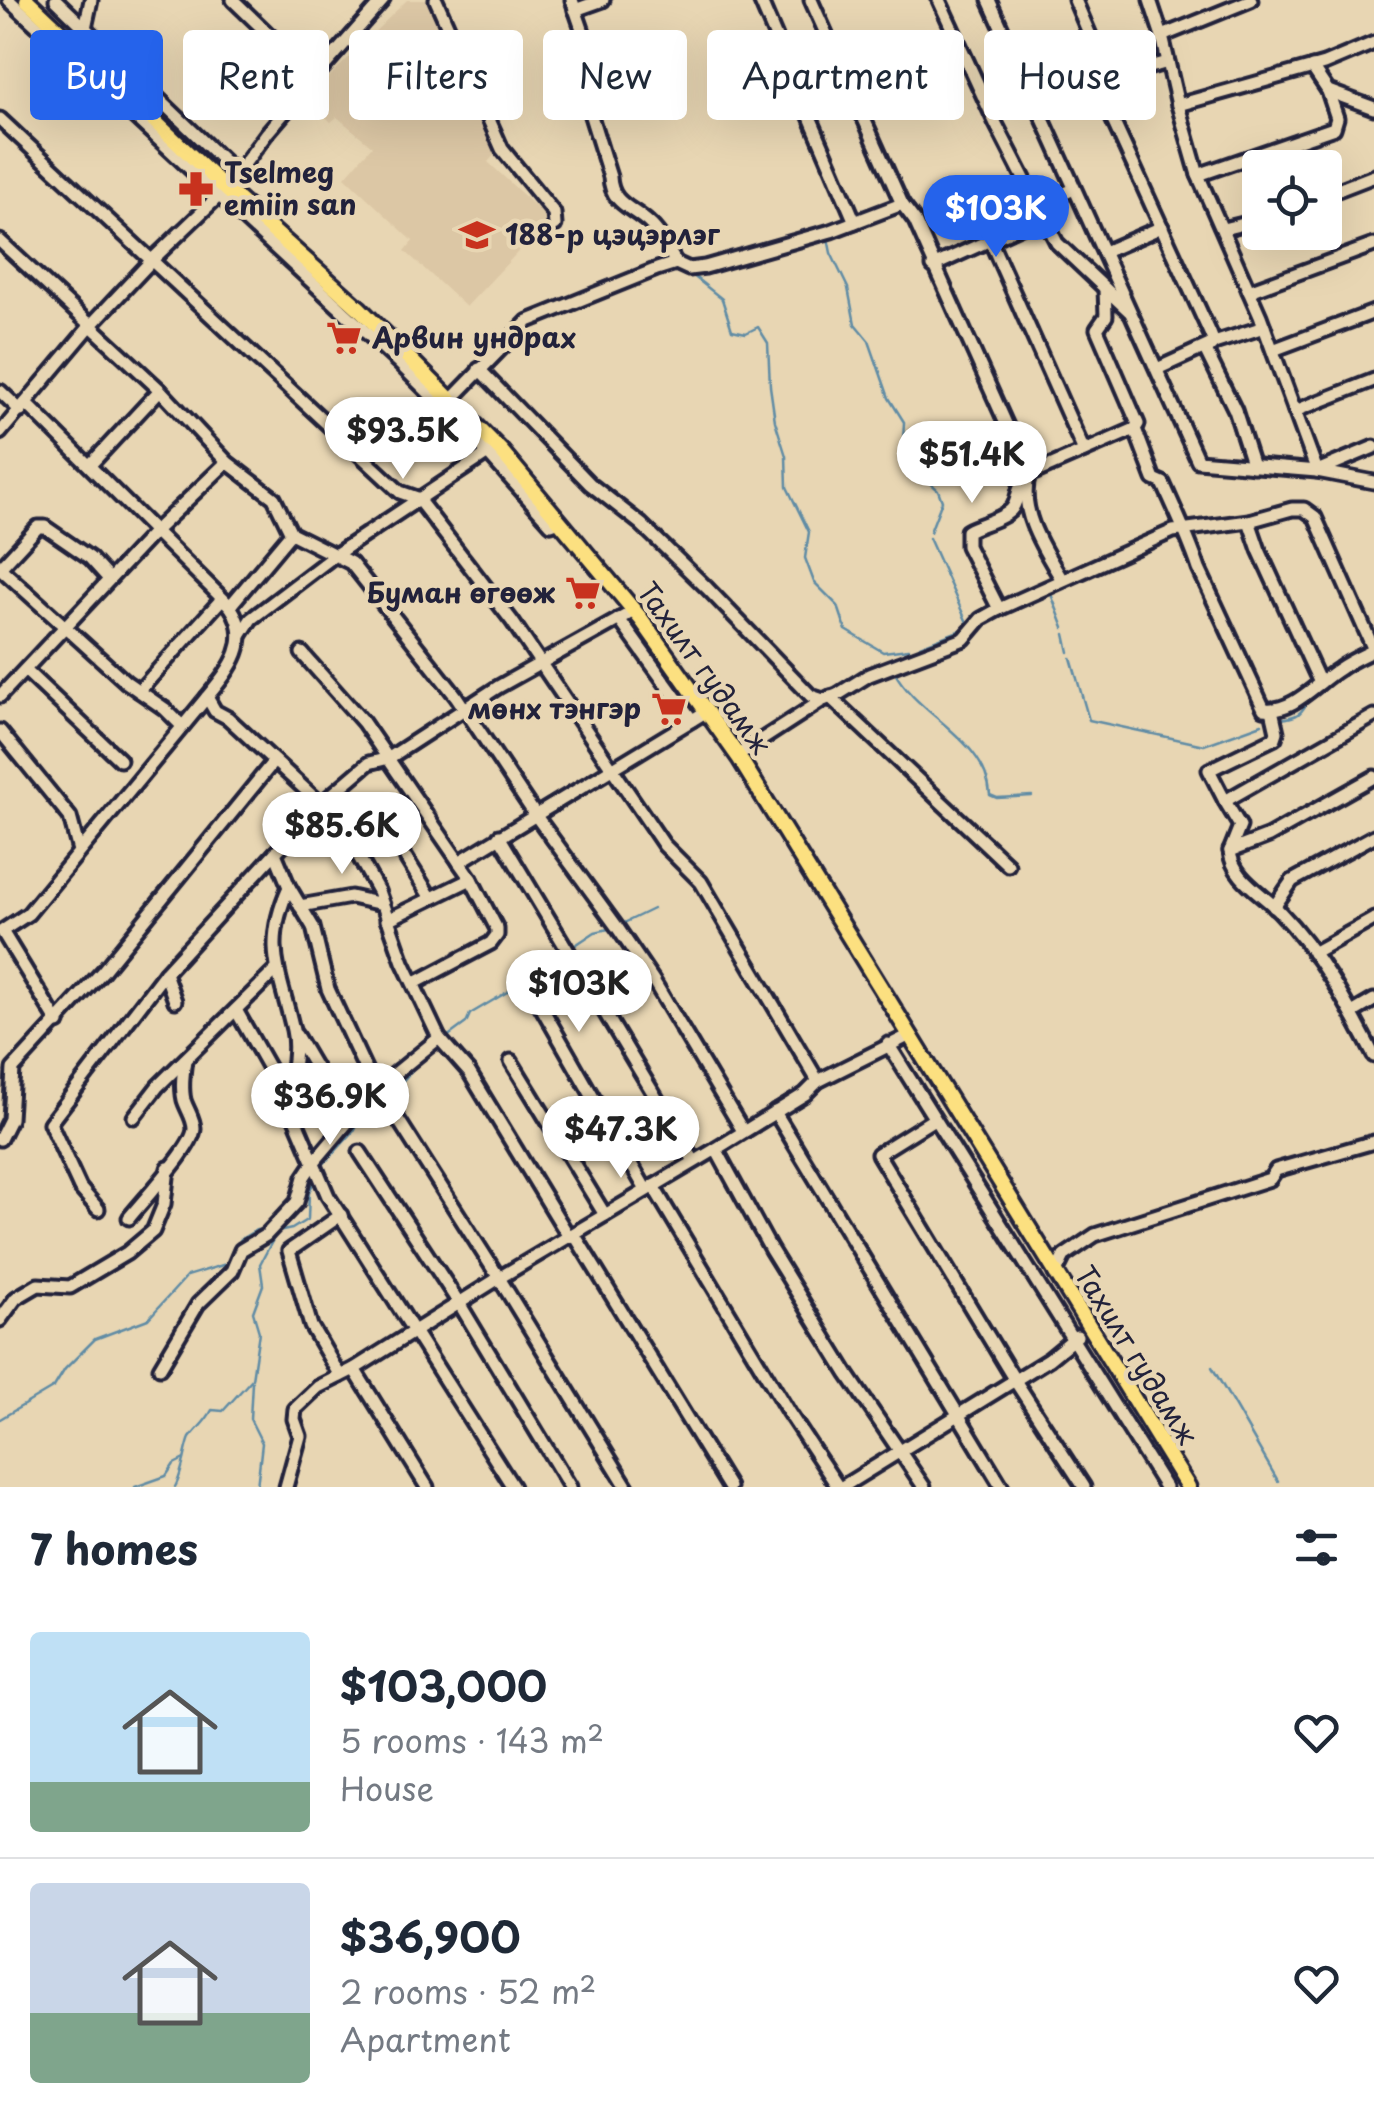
<!DOCTYPE html>
<meta charset="utf-8">
<style>
:root{--surface:#fff;--page:#f6f6f7;--text:#1f2937;--muted:#747a83;--line:#e0e1e3;--accent:#2563eb}
body{margin:0;font-family:"Playpen Sans",sans-serif;background:var(--page);color:var(--text);height:100vh;display:flex;flex-direction:column;font-size:38px;white-space:nowrap}
*{box-sizing:border-box;margin:0}
p{font-size:32px;color:var(--muted)}
.icon{flex:none;width:55px;height:55px;fill:none;stroke:currentColor;stroke-width:2;stroke-linecap:round;stroke-linejoin:round}
.map{position:relative;height:1487px;overflow:hidden}
.drawer{display:flex;flex-direction:column;background:var(--surface);flex:1}
.drawer>*{flex:none}
.banner{position:absolute;left:30px;top:30px;width:1315px;height:90px;display:flex;gap:20px}
.fabs{position:absolute;left:1242px;top:150px;display:grid;gap:20px}
.fabs a{display:grid;place-items:center;width:100px;height:100px;border-radius:10px;background:var(--surface);box-shadow:0 10px 40px #0002;font-size:50px}
.price{position:absolute;translate:-50% -85px;padding:0 22px;border-radius:35px;background:#fff;color:#222;font-size:32px;line-height:65px;filter:drop-shadow(0 2px 5px #0008)}
.price::after{content:'';position:absolute;left:50%;top:60px;width:30px;height:22px;margin-left:-15px;background:inherit;clip-path:polygon(0 0,100% 0,50% 100%)}
.price.current{background:var(--accent);color:#fff}
ul{padding:0;list-style:none}
li{display:flex;align-items:center;gap:30px;height:250px;padding:0 30px}
li+li{border-top:2px solid var(--line)}
li span{display:grid;place-items:center;flex:none;width:280px;height:200px;border-radius:10px;color:#555}
li>.icon{margin-inline-start:auto}
span .icon{width:120px;height:120px;fill:#fffc;stroke-width:1}
li b{font-size:42px}
h2{display:flex;justify-content:space-between;align-items:center;height:120px;padding:0 30px;font-size:42px}
.tag{padding:0 35px;border-radius:10px;background:var(--surface);box-shadow:0 10px 40px #0002;font-size:35px;line-height:90px}
.tag.current{background:var(--accent);color:#fff}
.map>svg:first-child{display:block}
</style>
<div class="map">
<svg width="1374" height="1487" viewBox="0 0 1374 1487">
<rect width="100%" height="100%" fill="#e8d6b3"/>
<filter id="ink" filterUnits="userSpaceOnUse"><feTurbulence type="fractalNoise" baseFrequency=".01" numOctaves="2"/><feDisplacementMap in="SourceGraphic" scale="20" xChannelSelector="R" yChannelSelector="G"/><feConvolveMatrix kernelMatrix="1 2 1 2 8 2 1 2 1" color-interpolation-filters="sRGB"/></filter>
<g filter="url(#ink)">
<polygon fill="#dcc7a5" points="407,0 429,0 497,152 488,162 549,219 466,307 405,251 413,241 345,177 372,146 337,117 331,122 307,99"/>
<g fill="none" stroke-linecap="round" stroke-linejoin="round">
<g stroke="#618ca5" stroke-width="2.5">
<polyline points="828,238 831,253 848,288 855,324 869,341 889,398 904,422 903,442 926,452 921,474 938,490 942,501 930,532"/>
<polyline points="692,275 722,299 732,330 746,333 758,327 768,343 770,386 775,421 786,456 787,487 809,532 805,558 814,582 838,606 846,630 883,652 909,649"/>
<polyline points="1051,594 1064,628"/>
<polyline points="1065,634 1069,652"/>
<polyline points="920,646 969,627 929,538"/>
<polyline points="1071,658 1089,720 1204,745 1262,724"/>
<path d="M894,671C917,716 987,739 990,795L997,798L1032,796"/>
<polyline points="1340,675 1374,656"/>
<path d="M1280,719C1298,717 1302,714 1310,697"/>
<polyline points="620,925 653,909"/>
<polyline points="571,948 595,932 613,928"/>
<polyline points="447,1037 466,1023 470,1014 541,972 564,951"/>
<polyline points="322,1166 354,1131 360,1120 400,1084 423,1058"/>
<polyline points="273,1233 292,1229 308,1219 309,1192 315,1180"/>
<polyline points="1212,1367 1278,1481"/>
<polyline points="252,1382 250,1419 262,1443 257,1487"/>
<polyline points="0,1419 54,1387 65,1369 95,1339 148,1319 187,1276 226,1264 241,1239 256,1230 266,1230"/>
<polyline points="135,1487 166,1476 174,1464 184,1459"/>
<path d="M175,1487C183,1473 186,1446 190,1438C197,1428 206,1422 212,1410L223,1411L252,1379L259,1332L253,1312L263,1285L260,1264L275,1236"/>
</g>
<defs>
<g id="minor">
<polyline points="9,0 400,364 476,440 551,524 559,521"/>
<polyline points="56,0 85,28"/>
<polyline points="91,0 85,28 237,174"/>
<polyline points="436,0 502,149 554,213 555,225"/>
<path d="M572,0L583,32L582,78L586,100L610,177C611,204 632,207 649,223C661,233 668,250 676,263"/>
<polyline points="760,0 855,222"/>
<polyline points="811,0 902,204"/>
<polyline points="939,0 996,124 1057,243 1129,311"/>
<polyline points="989,0 1198,461 1317,471 1374,482"/>
<polyline points="1075,0 1111,85"/>
<polyline points="1150,0 1162,36 1178,105 1198,175 1260,316 1317,471 1374,447"/>
<polyline points="575,10 603,0"/>
<polyline points="1162,36 1251,0"/>
<polyline points="1312,67 1328,91 1374,108"/>
<polyline points="314,78 383,0"/>
<polyline points="1099,90 1210,333 1214,343 1206,351 1235,410 1253,466"/>
<polyline points="1080,97 1140,70 1168,62"/>
<polyline points="1178,105 1324,64 1374,43"/>
<polyline points="0,119 400,492 417,498 512,621 664,845 701,882 818,1081"/>
<polyline points="1198,175 1334,128 1337,118 1328,91"/>
<polyline points="1325,195 1374,176"/>
<polyline points="1036,206 1074,189"/>
<polyline points="1223,229 1260,220"/>
<polyline points="990,240 1084,451"/>
<polyline points="0,241 160,390 227,462 274,498 291,533 351,563 456,696 536,816 617,927 653,980 743,1131"/>
<polyline points="1104,252 1162,227"/>
<polyline points="933,266 1041,217"/>
<polyline points="1249,291 1374,245"/>
<polyline points="1273,350 1374,312"/>
<polyline points="479,369 590,484 641,524 707,588 811,696 823,700"/>
<polyline points="1157,369 1214,343 1264,327"/>
<polyline points="0,391 21,411"/>
<path d="M451,400L528,321L657,269L676,263L689,269L705,267L831,231L902,204L915,221L1029,475C1017,510 1045,551 1062,580"/>
<polyline points="26,403 230,606"/>
<polyline points="1295,411 1374,380"/>
<polyline points="0,433 91,325 153,259 226,189 267,133 314,78 233,0"/>
<polyline points="90,465 160,390"/>
<polyline points="1249,521 1259,550 1320,683"/>
<polyline points="0,568 126,682 165,709 182,726"/>
<polyline points="0,568 38,527 45,527 90,558 109,579"/>
<path d="M999,609L967,546V531C980,524 1001,520 1011,510C1020,501 1014,488 1029,475L1135,429L1138,424L1097,329L1106,316L1105,289"/>
<polyline points="619,619 692,720"/>
<polyline points="240,636 251,619 335,555 494,449"/>
<polyline points="302,653 363,722 459,862"/>
<polyline points="25,670 120,760"/>
<polyline points="139,691 221,600"/>
<polyline points="0,696 156,530 227,462"/>
<path d="M207,697C230,669 254,641 230,606L291,533"/>
<polyline points="830,697 1008,865"/>
<polyline points="0,731 70,817 79,851"/>
<path d="M738,755L823,700L837,695L869,675L964,639L981,619L999,609L1173,531L1249,521L1292,509H1304L1315,517L1374,650C1362,656 1350,661 1339,669C1316,683 1293,713 1264,709L1199,569C1189,539 1176,512 1163,483L1154,479L1135,429"/>
<path d="M1374,777L1269,836L1230,851C1232,878 1262,893 1279,911C1320,953 1347,1004 1374,1056"/>
<polyline points="1225,801 1209,770 1275,738 1277,732 1272,710"/>
<polyline points="499,836 694,1161"/>
<polyline points="1230,851 1240,826 1225,801 1374,716"/>
<polyline points="275,853 289,887 313,927 328,989 375,1090"/>
<polyline points="406,858 431,898"/>
<polyline points="300,906 351,897 382,904"/>
<polyline points="1274,907 1292,881 1374,836"/>
<polyline points="387,920 471,879 459,862 707,711"/>
<polyline points="1313,953 1374,919"/>
<polyline points="165,973 175,1001"/>
<polyline points="415,983 491,943 497,935 497,929 471,879"/>
<polyline points="531,989 646,1190"/>
<polyline points="236,1010 287,1100 328,1196 513,1487"/>
<polyline points="1352,1013 1374,1000"/>
<polyline points="58,1023 2,931 28,914 207,697 215,711 228,718 321,804 355,850 378,891 403,962 439,1038 469,1072 569,1237"/>
<polyline points="296,1035 322,1079"/>
<polyline points="888,1044 1165,1487"/>
<polyline points="511,1061 605,1215"/>
<path d="M287,1100C291,1079 298,1052 293,1030C280,972 262,947 289,887"/>
<polyline points="387,1102 499,1278 627,1487"/>
<polyline points="775,1112 1002,1487"/>
<polyline points="134,1117 158,1086 275,971"/>
<polyline points="934,1119 878,1154 1014,1379 1084,1487"/>
<polyline points="0,1139 10,1119 13,1069 103,971 274,761"/>
<polyline points="716,1149 771,1250 848,1375 924,1487"/>
<polyline points="360,1152 459,1303 570,1487"/>
<polyline points="653,1186 789,1413 838,1487"/>
<polyline points="98,1209 80,1188 50,1123 165,973 275,853 321,804 369,763 389,758 498,687 634,611"/>
<path d="M129,1218C143,1200 193,1148 194,1129C194,1118 187,1110 184,1100C181,1087 183,1073 185,1060"/>
<polyline points="574,1234 729,1487"/>
<polyline points="1055,1274 1064,1256 1095,1235 1270,1179 1276,1170 1374,1142"/>
<polyline points="0,1320 16,1298 38,1285 70,1287 127,1253 153,1231 164,1204 168,1168"/>
<polyline points="160,1368 198,1304 232,1271 241,1250 266,1235 297,1202 304,1177 314,1162 375,1090 439,1038"/>
<polyline points="354,1369 427,1487"/>
<polyline points="340,1376 311,1326 289,1251 341,1215"/>
<polyline points="286,1487 300,1436 294,1419 295,1409 318,1387 354,1369 499,1278 716,1149 805,1094 818,1081 910,1035"/>
<polyline points="842,1487 1049,1359 1077,1336"/>
</g>
<polyline id="major" points="27,0 226,189 359,308 501,451 641,619 740,759 1188,1487"/>
</defs>
<use href="#minor" stroke="#22223b" stroke-width="19"/>
<use href="#major" stroke="#22223b" stroke-width="21"/>
<use href="#minor" stroke="#e8d6b3" stroke-width="11"/>
<use href="#major" stroke="#fce080" stroke-width="14"/>
</g>
</g>
<defs>
<symbol id="pharmacy-bare" viewBox="-9 -9 18 18"><path d="M-2-6h4v4h4v4h-4v4h-4v-4h-4v-4h4Z" fill="#c8321e" stroke="#e8d6b3" stroke-width="2.5" paint-order="stroke"/></symbol>
<symbol id="school-bare" viewBox="-9 -9 18 18"><path d="M0-5L7-2L0 1L-7-2ZM-4 1L0 2.5L4 1V4Q0 6-4 4Z" fill="#c8321e" stroke="#e8d6b3" stroke-width="2.5" paint-order="stroke"/></symbol>
<symbol id="supermarket-bare" viewBox="-9 -9 18 18"><path d="M-6-5.5h2.5l.6 2H6L4.5 2H-2.5L-4.4-4H-6ZM-1.5 3.2a1.3 1.3 0 1 0 .1 0ZM3 3.2a1.3 1.3 0 1 0 .1 0Z" fill="#c8321e" stroke="#e8d6b3" stroke-width="2.5" paint-order="stroke"/></symbol>
</defs>
<g fill-rule="evenodd">
<use href="#pharmacy-bare" x="171" y="164" width="50" height="50"/>
<use href="#school-bare" x="452" y="210" width="50" height="50"/>
<use href="#supermarket-bare" x="319" y="313" width="50" height="50"/>
<use href="#supermarket-bare" x="558" y="568" width="50" height="50"/>
<use href="#supermarket-bare" x="644" y="684" width="50" height="50"/>
</g>
<g text-anchor="middle" stroke-width="9" stroke-linejoin="round" paint-order="stroke">
<g font-size="28" font-weight="bold" fill="#22223b" stroke="#e8d6b3" text-anchor="start">
<text x="224" y="183">Tselmeg<tspan x="224" dy="32">emiin san</tspan></text>
<text x="505" y="245">188-р цэцэрлэг</text>
<text x="372" y="348">Арвин ундрах</text>
<text x="555" y="603" text-anchor="end">Буман өгөөж</text>
<text x="641" y="719" text-anchor="end">мөнх тэнгэр</text>
</g>
<g font-size="28" fill="#22223b" stroke="#e8d6b3">
<text transform="translate(704 668) rotate(54)" y="10">Тахилт гудамж</text>
<text transform="translate(1136 1355) rotate(58)" y="10">Тахилт гудамж</text>
</g>
</g>
</svg>
<div class="fabs">
<a><svg class="icon" aria-label="locate" viewBox="0 0 24 24"><circle cx="12" cy="12" r="6"/><path d="M12 2v4M12 18v4M2 12h4M18 12h4"/></svg></a>
</div>
<b class="price current" style="left:996px;top:260px">$103K</b>
<b class="price" style="left:403px;top:482px">$93.5K</b>
<b class="price" style="left:972px;top:506px">$51.4K</b>
<b class="price" style="left:342px;top:877px">$85.6K</b>
<b class="price" style="left:579px;top:1035px">$103K</b>
<b class="price" style="left:330px;top:1148px">$36.9K</b>
<b class="price" style="left:621px;top:1181px">$47.3K</b>
<div class="banner">
<a class="tag current">Buy</a>
<a class="tag">Rent</a>
<a class="tag">Filters</a>
<a class="tag">New</a>
<a class="tag">Apartment</a>
<a class="tag">House</a>
</div>
</div>
<section class="drawer">
<h2>7 homes<svg class="icon" aria-label="filters" viewBox="0 0 24 24"><path d="M4 7h16M4 17h16"/><circle cx="9" cy="7" r="2"/><circle cx="15" cy="17" r="2"/></svg></h2>
<ul>
<li><span style="background:linear-gradient(#bfe0f5 75%,#7fa58c 0)"><svg class="icon" aria-label="home" viewBox="0 0 24 24"><path d="M3 11l9-7 9 7M6 9v11h12V9"/></svg></span><div><b>$103,000</b><p>5 rooms · 143 m²</p><p>House</p></div><svg class="icon" aria-label="heart" viewBox="0 0 24 24"><path d="M12 20l-8-8c-3-5 5-10 8-4 3-6 11-1 8 4z"/></svg></li>
<li><span style="background:linear-gradient(#c9d6e8 65%,#7fa58c 0)"><svg class="icon" aria-label="home" viewBox="0 0 24 24"><path d="M3 11l9-7 9 7M6 9v11h12V9"/></svg></span><div><b>$36,900</b><p>2 rooms · 52 m²</p><p>Apartment</p></div><svg class="icon" aria-label="heart" viewBox="0 0 24 24"><path d="M12 20l-8-8c-3-5 5-10 8-4 3-6 11-1 8 4z"/></svg></li>
</ul>
</section>
